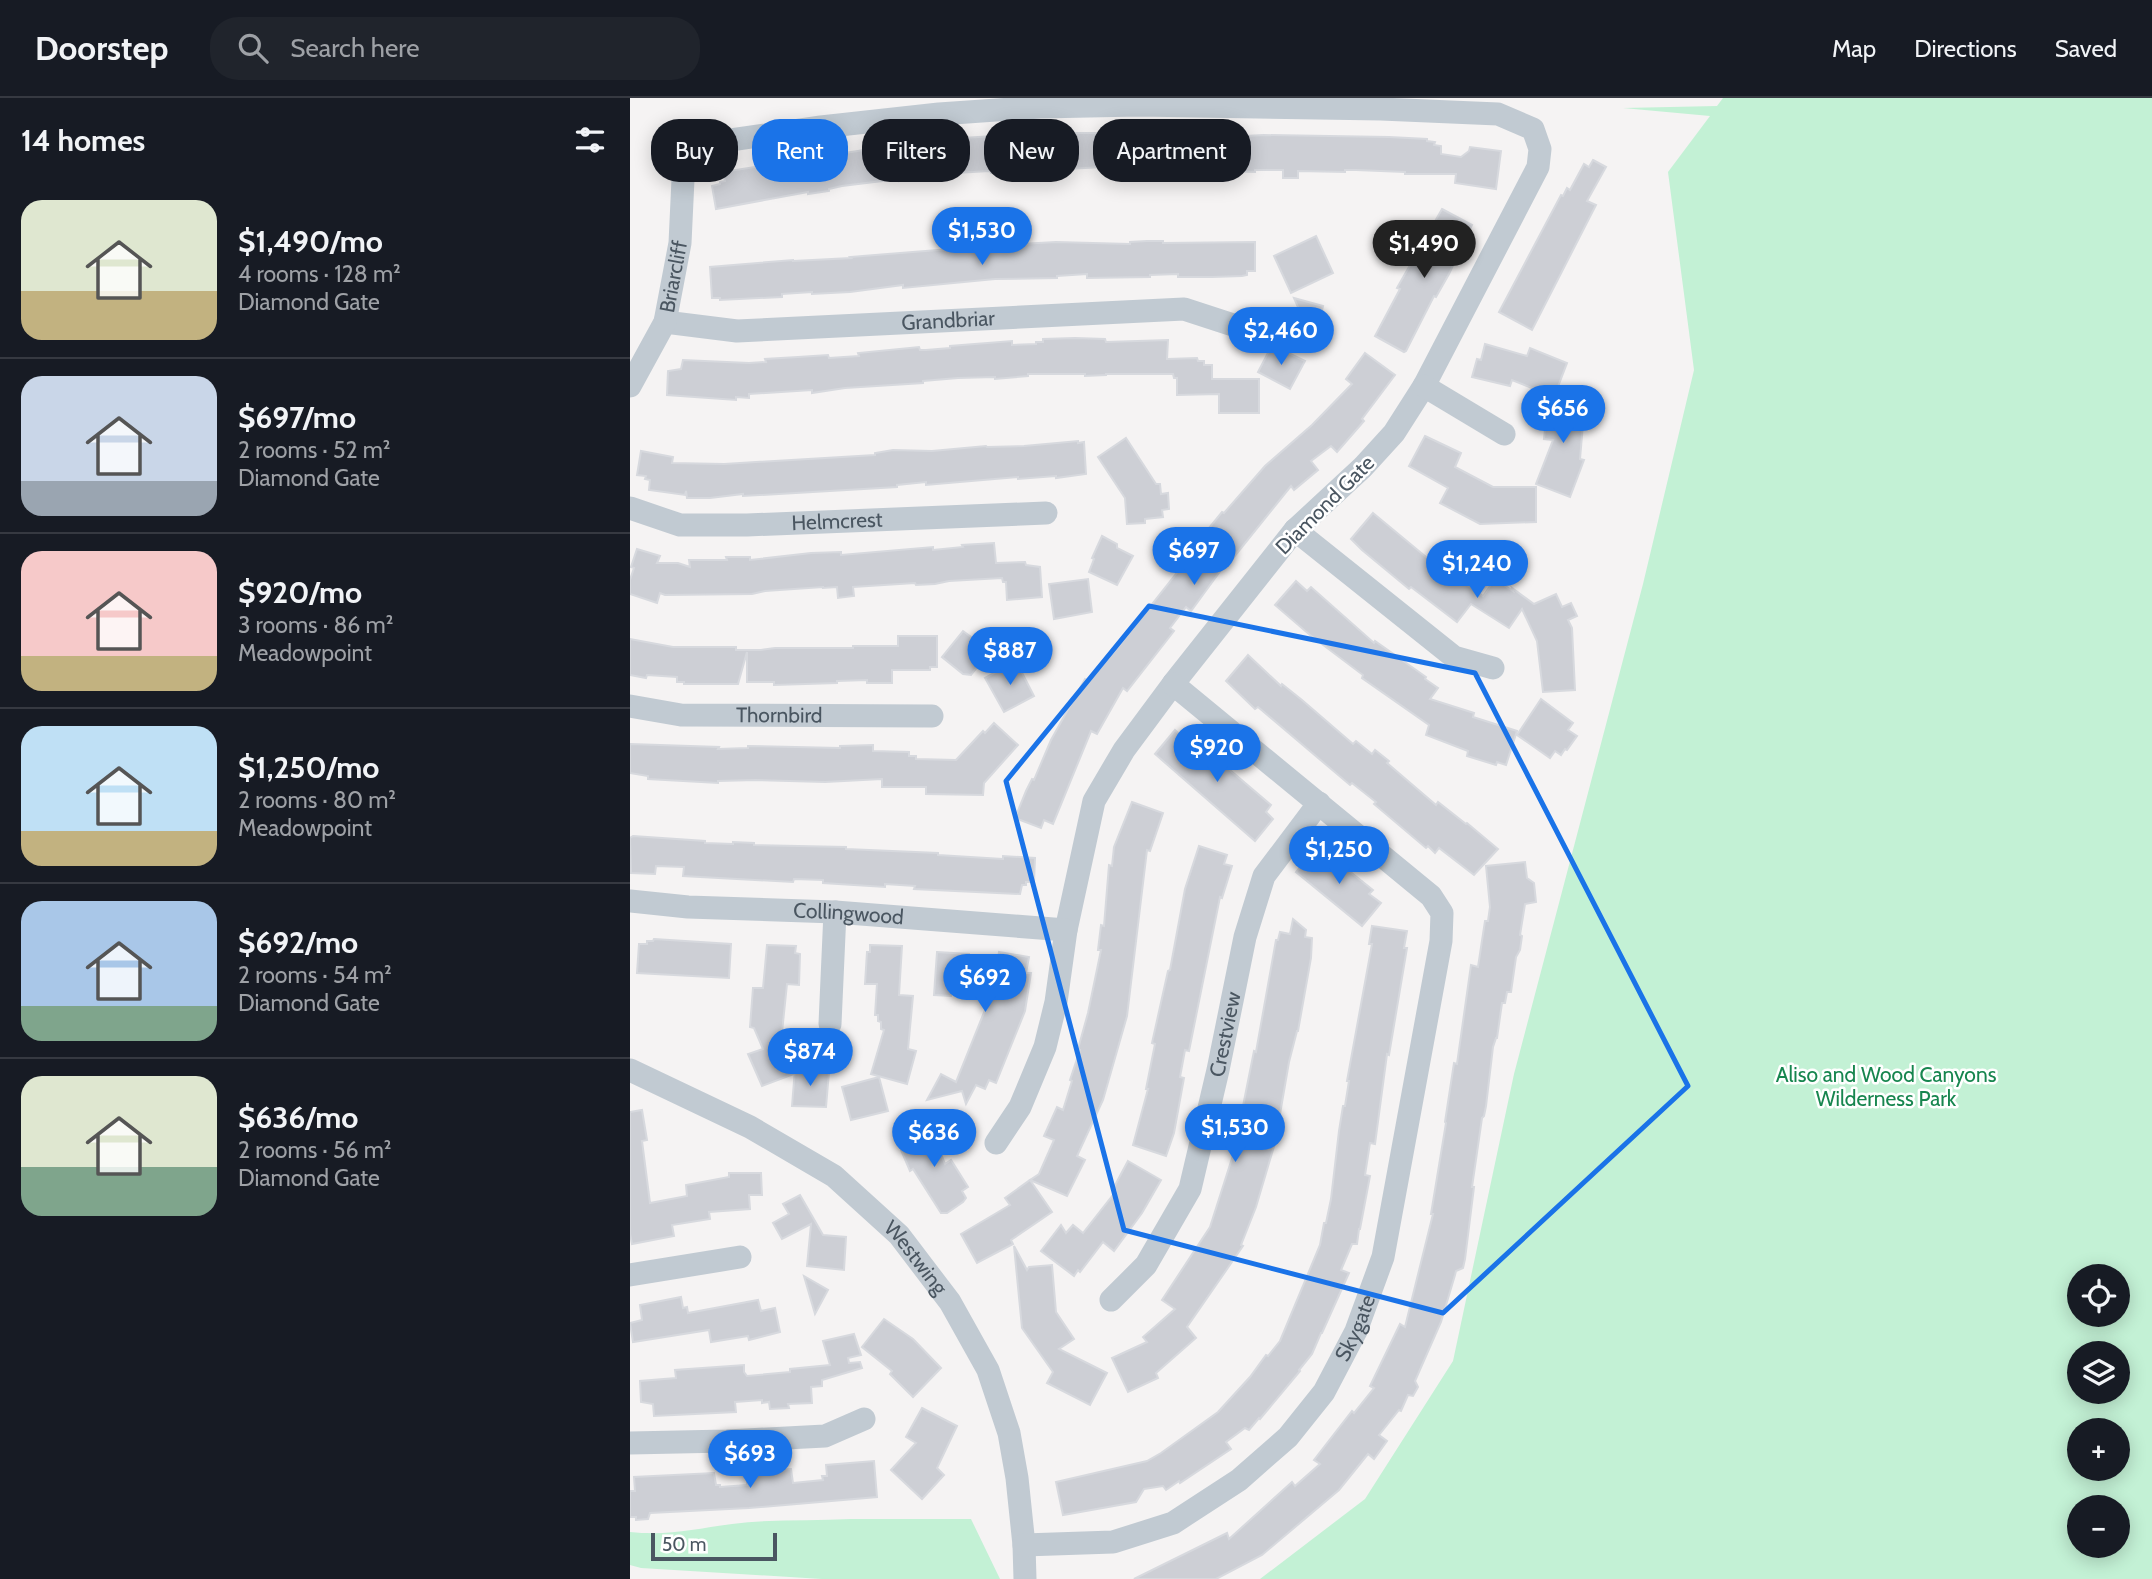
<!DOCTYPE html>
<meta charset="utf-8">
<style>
:root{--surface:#171b24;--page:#20242c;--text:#f1f3f6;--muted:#9ea1a6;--line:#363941;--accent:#1a73e8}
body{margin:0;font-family:Cabin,sans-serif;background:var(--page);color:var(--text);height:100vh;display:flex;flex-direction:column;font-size:26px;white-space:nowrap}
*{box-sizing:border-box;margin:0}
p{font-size:23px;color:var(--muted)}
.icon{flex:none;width:38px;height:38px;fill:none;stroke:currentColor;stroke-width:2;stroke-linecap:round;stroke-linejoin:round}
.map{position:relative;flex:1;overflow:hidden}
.sheet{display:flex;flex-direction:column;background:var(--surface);width:630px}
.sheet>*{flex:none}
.guide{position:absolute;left:21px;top:21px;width:665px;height:63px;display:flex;gap:14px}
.buttons{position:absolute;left:1437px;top:1166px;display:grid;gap:14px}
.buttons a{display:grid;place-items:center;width:63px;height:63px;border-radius:50%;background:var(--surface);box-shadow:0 4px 18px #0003;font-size:35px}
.scale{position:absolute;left:21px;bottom:18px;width:126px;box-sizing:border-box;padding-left:7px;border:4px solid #4a5661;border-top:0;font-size:19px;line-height:24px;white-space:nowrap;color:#4a5661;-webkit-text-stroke:5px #fff;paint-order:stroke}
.price{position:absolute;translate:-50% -60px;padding:0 16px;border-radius:24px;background:var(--accent);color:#fff;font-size:23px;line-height:46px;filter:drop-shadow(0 2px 4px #0008)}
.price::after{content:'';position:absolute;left:50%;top:42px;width:21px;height:16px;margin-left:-10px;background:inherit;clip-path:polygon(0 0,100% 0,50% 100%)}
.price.active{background:#222;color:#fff}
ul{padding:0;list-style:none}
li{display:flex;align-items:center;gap:21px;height:175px;padding:0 21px}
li+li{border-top:2px solid var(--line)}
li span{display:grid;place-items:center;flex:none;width:196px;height:140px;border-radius:21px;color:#555}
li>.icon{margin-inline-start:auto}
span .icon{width:84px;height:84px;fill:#fffc;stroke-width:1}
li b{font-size:30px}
h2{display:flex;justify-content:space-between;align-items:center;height:84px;padding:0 21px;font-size:30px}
.pill{padding:0 24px;border-radius:28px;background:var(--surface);box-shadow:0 4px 18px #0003;font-size:24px;line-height:63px}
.pill.active{background:var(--accent);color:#fff}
header{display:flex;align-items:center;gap:42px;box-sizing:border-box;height:98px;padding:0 35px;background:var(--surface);border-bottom:2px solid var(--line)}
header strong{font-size:33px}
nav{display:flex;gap:38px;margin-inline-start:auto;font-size:24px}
.search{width:490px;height:63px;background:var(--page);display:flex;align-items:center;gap:18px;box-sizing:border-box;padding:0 24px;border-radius:28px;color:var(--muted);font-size:26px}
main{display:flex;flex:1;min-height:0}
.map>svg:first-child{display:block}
</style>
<header>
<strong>Doorstep</strong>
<div class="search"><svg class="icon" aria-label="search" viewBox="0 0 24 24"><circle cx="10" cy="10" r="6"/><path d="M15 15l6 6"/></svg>Search here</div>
<nav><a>Map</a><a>Directions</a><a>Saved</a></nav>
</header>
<main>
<section class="sheet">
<h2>14 homes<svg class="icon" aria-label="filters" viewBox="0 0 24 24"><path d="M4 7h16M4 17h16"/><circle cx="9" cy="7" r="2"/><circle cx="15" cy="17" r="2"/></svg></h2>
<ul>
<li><span style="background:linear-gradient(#dfe7d0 65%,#c2b280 0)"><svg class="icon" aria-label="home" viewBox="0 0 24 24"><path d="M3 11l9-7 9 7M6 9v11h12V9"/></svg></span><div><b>$1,490/mo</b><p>4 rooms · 128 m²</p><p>Diamond Gate</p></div></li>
<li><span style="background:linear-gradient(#c9d6e8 75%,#9aa5b1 0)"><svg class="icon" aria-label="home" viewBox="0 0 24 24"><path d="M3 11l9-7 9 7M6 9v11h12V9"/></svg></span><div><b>$697/mo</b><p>2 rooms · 52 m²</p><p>Diamond Gate</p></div></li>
<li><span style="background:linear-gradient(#f6c9c9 75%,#c2b280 0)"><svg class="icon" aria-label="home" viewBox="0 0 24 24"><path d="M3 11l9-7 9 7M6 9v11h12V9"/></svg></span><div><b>$920/mo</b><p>3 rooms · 86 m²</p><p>Meadowpoint</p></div></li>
<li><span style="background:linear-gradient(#bfe0f5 75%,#c2b280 0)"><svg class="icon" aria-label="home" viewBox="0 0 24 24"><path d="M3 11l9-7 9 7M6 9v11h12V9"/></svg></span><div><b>$1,250/mo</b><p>2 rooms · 80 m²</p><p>Meadowpoint</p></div></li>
<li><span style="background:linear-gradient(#a9c7e8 75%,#7fa58c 0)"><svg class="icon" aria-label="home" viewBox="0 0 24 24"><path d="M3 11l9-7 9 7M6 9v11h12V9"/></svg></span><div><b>$692/mo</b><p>2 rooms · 54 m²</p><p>Diamond Gate</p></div></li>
<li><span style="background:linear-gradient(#dfe7d0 65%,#7fa58c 0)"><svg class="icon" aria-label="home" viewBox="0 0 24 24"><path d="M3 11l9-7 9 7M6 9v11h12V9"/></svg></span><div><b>$636/mo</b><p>2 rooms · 56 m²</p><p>Diamond Gate</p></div></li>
</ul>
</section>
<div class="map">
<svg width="1522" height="1481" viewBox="0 0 1522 1481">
<rect width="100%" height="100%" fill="#f5f3f3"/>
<g fill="#c3f1d5" fill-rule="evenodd">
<path d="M1093,0H1522V1481H630L735,1401L823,1263L884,976L1013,486L1064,272L1038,74L1080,18L993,10L1087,8ZM1449,1178H1488V1216H1449ZM1449,1255H1488V1293H1449ZM1449,1332H1488V1370H1449ZM1449,1409H1488V1447H1449Z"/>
<path d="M221,1421H341L370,1481H192L11,1470L0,1467V1434C39,1438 64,1431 102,1426C141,1421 181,1423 221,1421Z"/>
</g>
<g fill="#cdcfd5" stroke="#d7d9de" stroke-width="2">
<polygon points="417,35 481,35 480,38 512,39 512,36 574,40 634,37 759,39 797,41 797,43 805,44 804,47 811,48 811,56 831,59 839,53 840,49 871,53 866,91 825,85 826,76 775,76 775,74 726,72 715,72 715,74 668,73 668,80 653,80 653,72 625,72 625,74 531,71 531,74 474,69 418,72"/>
<polygon points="379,37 379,41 385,40 385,43 393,42 395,72 361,75 360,73 326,75 326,73 269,83 269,81 212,88 199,91 199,93 178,96 178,94 86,111 82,88 90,86 90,84 95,83 93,74 285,44 285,47 317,43 317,41"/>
<polygon points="963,62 976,69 957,103 966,107 902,232 869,214 931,97 933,98 937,90 940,92 954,66 959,69"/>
<polygon points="812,111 842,127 819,176 806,199 804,198 776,253 774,254 745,238 770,191 767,190"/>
<polygon points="686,138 703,175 661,195 644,158"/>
<polygon points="517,143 533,143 533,145 625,144 625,173 617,173 617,177 612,178 582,179 548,179 548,176 520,177 520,179 457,180 457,176 427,178 427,180 365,181 273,190 273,187 220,194 182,196 182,194 152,196 152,199 90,202 90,200 82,200 80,169 163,162 163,163 221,160 220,159 358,148 426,144 500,146 500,144"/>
<polygon points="664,200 693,208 690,221 691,221 684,244 683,241 651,233 656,213 671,216"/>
<polygon points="445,240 475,241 476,244 538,242 537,261 567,260 568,263 574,263 574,267 582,267 582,281 629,281 629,315 589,315 589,296 547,297 547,280 544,280 543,276 476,276 476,277 455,278 455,276 398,276 398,278 365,281 365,279 328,280 293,283 293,285 215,290 182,295 182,292 119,296 119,300 106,299 106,302 37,297 38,273 51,271 53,262 119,265 136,264 135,261 168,259 198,257 199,260 229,258 228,255 289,249 290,252 296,252 320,250 320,248 382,243 382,247 406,246 406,244 413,244 413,241"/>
<polygon points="855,246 897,258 900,250 937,265 924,299 882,282 880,288 842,279 847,261 851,262"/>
<polygon points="642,247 675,263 660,291 628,274"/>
<polygon points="735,255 765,277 732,321 734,323 707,354 701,348 681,363 688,372 664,392 661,388 596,469 594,468 561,513 556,509 540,530 544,533 497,593 493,590 467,636 461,633 423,726 414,722 411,730 385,720 396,693 402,681 404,682 421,642 455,581 459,583 488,549 568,448 566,446 592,414 594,415 635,368 682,327 722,286 716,281"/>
<polygon points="918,300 955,303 950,361 954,362 940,399 906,386 923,342 914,341"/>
<polygon points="795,338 831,355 825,369 863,389 906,389 906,424 850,426 810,405 818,390 779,368"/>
<polygon points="496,340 526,386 530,386 531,396 538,395 539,411 532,412 533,419 515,421 515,425 497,426 495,400 468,359"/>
<polygon points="448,343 448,345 454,344 456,376 426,380 426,378 388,381 388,379 296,387 296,384 267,387 267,389 113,398 113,396 80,400 57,400 56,393 55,397 19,392 20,382 15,381 16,378 7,377 11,353 43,359 42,365 94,366 245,357 245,355 263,352 302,353 356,348 357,349 394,348"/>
<polygon points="743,415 813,473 815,471 853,498 865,481 883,493 882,490 904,506 926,496 932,509 941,505 947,518 938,522 942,530 945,592 913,594 907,543 892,511 879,530 841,506 827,524 781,489 779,491 732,452 721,441"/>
<polygon points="472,438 487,446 487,450 503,458 487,487 459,474 464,461 462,460"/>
<polygon points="364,445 366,465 395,464 396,467 410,469 412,499 377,502 376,484 373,484 372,480 319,483 305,486 286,487 285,485 223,489 224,498 208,500 207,489 193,490 193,489 135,493 122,496 35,497 30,495 27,505 0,496 0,482 4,470 1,469 7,451 30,458 27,465 48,465 60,469 59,462 97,462 96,459 120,459 120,462 181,455 211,454 211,457 303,449 303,452 333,449 332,447"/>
<polygon points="458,481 462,514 424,521 419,486"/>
<polygon points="666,483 677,493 681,489 744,545 745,543 796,579 795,581 808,590 800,601 844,615 843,619 887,633 876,667 867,664 866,667 837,658 838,653 796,637 799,627 732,580 733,577 680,537 645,507"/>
<polygon points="333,533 360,553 341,577 333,576 312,559"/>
<polygon points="268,538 307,538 307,569 300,569 300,572 262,572 262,585 237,585 237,582 207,583 207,585 144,587 144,584 117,584 117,554 108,586 54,586 54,584 47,584 47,579 17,577 16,580 0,577 0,541 43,549 106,549 106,552 131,552 145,550 223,550 223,548 268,548"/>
<polygon points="618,557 651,588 652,586 672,602 723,646 726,643 742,656 745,652 759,663 757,665 806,707 808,704 836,726 837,725 868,751 844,777 809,750 805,755 798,748 796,750 744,706 746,704 722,685 720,687 628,609 625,611 596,583"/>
<polygon points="386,563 404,598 374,614 355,580"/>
<polygon points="911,601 943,625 938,632 947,638 937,652 935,651 931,657 925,653 920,660 887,637"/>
<polygon points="364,625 388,647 354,685 353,697 296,696 296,689 252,689 252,681 195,684 126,682 88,683 88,685 18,681 18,678 0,675 0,646 89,649 88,651 118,650 118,648 210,650 210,648 243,647 243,653 279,654 279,658 286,658 286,661 326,662 353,633 355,635"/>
<polygon points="545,632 556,642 560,638 641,707 636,714 643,721 625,743 525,656"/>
<polygon points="502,704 533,715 520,753 517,752 497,918 473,1002 447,1058 455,1062 437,1098 400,1082 409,1076 424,1042 414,1038 427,1009 433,1012 442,983 440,982 450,952 448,951 458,915 471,852 468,852 471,827 474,828 479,767 482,768 484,749"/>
<polygon points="3,738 75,743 75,745 103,746 103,744 124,745 124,747 216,749 216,751 308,755 308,757 373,761 373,758 405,760 404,784 396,784 396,787 392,787 390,796 284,791 285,788 255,786 255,789 193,785 193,782 164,781 163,784 53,778 54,769 26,768 25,776 1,775 0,740"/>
<polygon points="569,748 597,757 594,766 602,768 592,800 590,799 559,953 555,952 550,979 554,980 544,1035 536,1058 503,1047 518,991 516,991 525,946 522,945 538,873 540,872 555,791"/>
<polygon points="688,748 743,792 739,796 751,805 732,828 666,774"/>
<polygon points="895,764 897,780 904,785 906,804 895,806 890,837 892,838 890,852 886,859 881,894 877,894 875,905 872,905 867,940 866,940 863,949 856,1008 854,1018 852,1020 842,1089 844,1089 835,1161 833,1170 826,1173 825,1177 811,1224 785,1283 788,1289 783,1298 778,1297 771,1313 769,1312 749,1337 757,1343 744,1361 738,1356 709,1392 632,1457 586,1481 504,1481 597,1435 599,1441 662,1384 665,1388 690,1366 684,1362 722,1313 724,1315 744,1290 740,1288 770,1226 775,1229 803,1116 801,1116 816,1025 815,1024 824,965 827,966 841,867 848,869 855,823 858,823 860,809 856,768"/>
<polygon points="663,821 676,832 675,839 682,840 681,860 668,933 667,933 659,964 645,1045 626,1109 611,1147 613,1148 557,1229 566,1240 526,1275 528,1280 498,1294 482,1260 517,1244 513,1239 545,1211 532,1202 580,1129 612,1029 609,1028 624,953 626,954 646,842 648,842 650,834 660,836"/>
<polygon points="742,828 777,833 774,850 777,850 759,957 757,956 745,1046 740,1045 735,1077 740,1078 730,1131 729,1131 727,1146 722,1146 711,1172 719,1175 692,1235 691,1235 682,1256 669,1272 670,1273 630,1321 629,1320 619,1332 615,1330 596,1344 601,1351 550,1385 549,1383 536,1392 533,1388 514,1391 506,1404 433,1417 426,1384 517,1363 531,1355 588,1314 620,1279 636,1257 638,1258 650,1243 690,1147 694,1125 696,1125 701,1101 709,1033 713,1008 715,1008 719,983 717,983 742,846 739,846"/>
<polygon points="24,841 101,846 99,880 7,875 9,846 17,846 17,843 23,843"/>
<polygon points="137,847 166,848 165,855 170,856 169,887 157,886 151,944 164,976 132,988 118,956 133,951 124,930 120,929 123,890 133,890"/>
<polygon points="240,847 272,848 269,897 283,898 278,951 286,953 277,986 241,976 254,932 251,931 251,924 248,923 248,917 245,917 247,886 235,886 237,854 240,854"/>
<polygon points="307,854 339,856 339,859 368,861 369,854 399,859 396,875 401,875 395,913 366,985 359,982 355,991 346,987 336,1006 332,993 297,1002 311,976 326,984 363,892 322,890 321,898 304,897"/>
<polygon points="165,971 199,974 196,1009 162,1008"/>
<polygon points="249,979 258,1013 221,1022 212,989"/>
<polygon points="12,1012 17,1042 12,1043 20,1105 57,1098 56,1087 99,1079 99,1075 131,1075 132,1097 119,1097 120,1111 79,1114 80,1121 42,1127 44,1138 2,1146 0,1136 0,1014"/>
<polygon points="297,1022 315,1066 321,1062 338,1089 332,1093 336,1100 333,1104 317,1115 311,1115 283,1071 280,1073 271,1052 283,1029"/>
<polygon points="498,1063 531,1082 512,1115 484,1153 473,1144 450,1174 448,1172 444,1178 411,1153 431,1127 436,1135 443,1127 453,1135 486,1093 483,1091"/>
<polygon points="400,1082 422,1114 381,1142 383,1146 347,1165 331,1136 380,1107 375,1100"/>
<polygon points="170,1097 193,1137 216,1139 214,1172 177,1168 181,1126 152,1141 143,1125 159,1116 153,1106"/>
<polygon points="384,1148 397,1172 399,1169 422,1167 426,1214 444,1241 429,1251 477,1275 460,1307 417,1285 423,1274 392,1230"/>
<polygon points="174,1178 198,1192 185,1216"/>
<polygon points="51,1199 53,1210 57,1209 58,1215 128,1202 131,1213 145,1210 150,1234 119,1242 118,1238 81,1244 79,1232 3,1244 0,1225 12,1222 10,1207"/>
<polygon points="254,1221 283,1241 311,1270 283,1299 260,1276 262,1273 232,1249"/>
<polygon points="224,1236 231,1257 218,1260 219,1265 230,1264 232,1270 192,1282 192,1288 181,1289 182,1305 158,1306 159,1310 140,1311 139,1304 132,1305 132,1302 105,1304 106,1314 24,1318 23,1306 11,1304 10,1283 46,1280 45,1272 114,1267 114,1274 117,1278 160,1274 160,1271 200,1267 193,1243"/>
<polygon points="292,1310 327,1328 307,1370 314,1377 292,1401 261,1372 286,1345 276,1339"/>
<polygon points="244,1363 247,1399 119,1410 20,1415 18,1421 6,1422 6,1419 0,1419 0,1393 5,1393 4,1379 84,1375 86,1387 90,1387 90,1389 117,1387 117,1385 120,1385 119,1374 161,1371 163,1385 193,1382 192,1378 197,1378 196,1367"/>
</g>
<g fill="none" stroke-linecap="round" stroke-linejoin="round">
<g stroke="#c1cad2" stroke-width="23">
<path id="s1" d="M35,224L107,233L554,211L600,226"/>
<path id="s2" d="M0,288L35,224L50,145L54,60L73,46L191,29L309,16L410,9L509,7L751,11L868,16L903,31L910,51L908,69L794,288L764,335L733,369L665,432L543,586L494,652L464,703L436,832L426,904L415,949L390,1009L366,1045"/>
<polyline points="794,288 874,336"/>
<path id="s3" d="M0,410L50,427H117L416,415"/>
<polyline points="665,432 824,559 863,570"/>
<path id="s4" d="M0,608L51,617L302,618"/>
<path id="s5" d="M0,803L58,809L205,814L436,832"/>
<polyline points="200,926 205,814"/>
<path id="s6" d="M0,972L120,1029L204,1078L269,1137L320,1204L358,1272L379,1335L387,1380L394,1447L395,1481"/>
<polyline points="0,1177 110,1159"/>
<path id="s7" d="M481,1202L516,1167L560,1091L588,972L615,839L634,778L689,705"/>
<polyline points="0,1345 97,1343 195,1338 234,1321"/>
<path id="s8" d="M394,1447L483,1444L543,1425L609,1382L658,1339L694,1294L726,1233L753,1159L811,843L812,815L801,798L543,586"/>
</g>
</g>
<path fill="none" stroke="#1a73e8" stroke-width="5" stroke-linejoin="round" d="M519,508L845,575L1058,988L813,1215L494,1132L376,683Z"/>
<g text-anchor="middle" stroke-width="5" stroke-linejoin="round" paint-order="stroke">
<g font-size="21" fill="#4a5661" stroke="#fff">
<text dy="7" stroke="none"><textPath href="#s2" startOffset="119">Briarcliff</textPath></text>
<text dy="7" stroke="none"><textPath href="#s1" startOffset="284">Grandbriar</textPath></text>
<text transform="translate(695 407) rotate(-45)" y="7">Diamond Gate</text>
<text dy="7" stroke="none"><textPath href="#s3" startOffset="210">Helmcrest</textPath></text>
<text dy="7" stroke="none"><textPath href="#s4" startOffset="150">Thornbird</textPath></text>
<text dy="7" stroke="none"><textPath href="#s5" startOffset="219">Collingwood</textPath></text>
<text dy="7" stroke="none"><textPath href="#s7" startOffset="296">Crestview</textPath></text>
<text dy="7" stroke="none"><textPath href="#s6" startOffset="346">Westwing</textPath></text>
<text dy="7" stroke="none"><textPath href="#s8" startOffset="425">Skygate</textPath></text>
</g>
<g font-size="21" fill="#17864f" stroke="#fff">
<text x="1256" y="984">Aliso and Wood Canyons<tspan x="1256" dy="24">Wilderness Park</tspan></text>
</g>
</g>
</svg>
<div class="buttons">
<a><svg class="icon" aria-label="locate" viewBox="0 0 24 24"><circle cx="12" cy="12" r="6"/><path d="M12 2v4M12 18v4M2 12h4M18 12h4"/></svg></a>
<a><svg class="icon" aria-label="layers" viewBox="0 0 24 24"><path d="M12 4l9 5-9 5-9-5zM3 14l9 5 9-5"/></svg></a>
<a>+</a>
<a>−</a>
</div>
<div class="scale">50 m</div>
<b class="price" style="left:352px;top:169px">$1,530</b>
<b class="price active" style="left:794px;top:182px">$1,490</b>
<b class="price" style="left:651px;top:269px">$2,460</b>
<b class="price" style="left:933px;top:347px">$656</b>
<b class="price" style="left:564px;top:489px">$697</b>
<b class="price" style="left:847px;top:502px">$1,240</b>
<b class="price" style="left:380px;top:589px">$887</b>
<b class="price" style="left:587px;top:686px">$920</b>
<b class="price" style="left:709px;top:788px">$1,250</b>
<b class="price" style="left:355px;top:916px">$692</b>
<b class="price" style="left:180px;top:990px">$874</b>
<b class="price" style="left:605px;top:1066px">$1,530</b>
<b class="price" style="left:304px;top:1071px">$636</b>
<b class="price" style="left:120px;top:1392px">$693</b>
<div class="guide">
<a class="pill">Buy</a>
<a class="pill active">Rent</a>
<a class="pill">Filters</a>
<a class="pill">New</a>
<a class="pill">Apartment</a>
</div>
</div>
</main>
